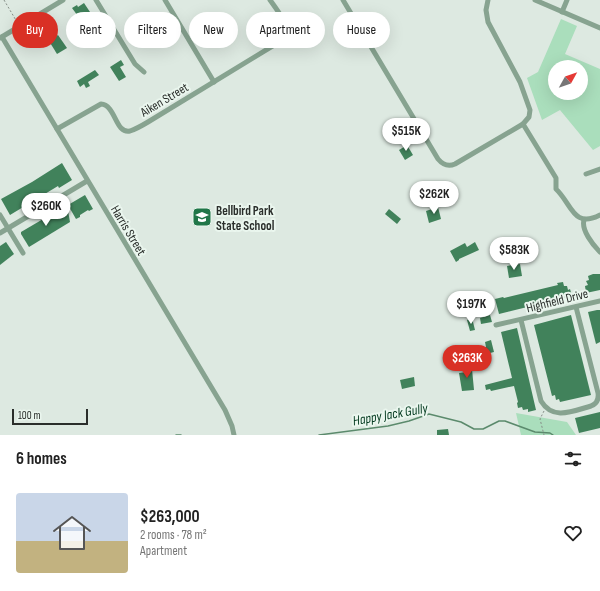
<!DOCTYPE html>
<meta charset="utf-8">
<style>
:root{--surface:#fff;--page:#f2f2f2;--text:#222;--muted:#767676;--accent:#d93025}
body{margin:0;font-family:"Sofia Sans Condensed",sans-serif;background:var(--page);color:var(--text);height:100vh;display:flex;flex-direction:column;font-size:15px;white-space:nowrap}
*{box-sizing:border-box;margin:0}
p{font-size:13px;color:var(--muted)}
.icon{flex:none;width:22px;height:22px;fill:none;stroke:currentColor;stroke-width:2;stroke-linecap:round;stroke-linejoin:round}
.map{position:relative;height:435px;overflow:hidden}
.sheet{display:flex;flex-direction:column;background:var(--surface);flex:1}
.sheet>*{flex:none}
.guide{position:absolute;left:12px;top:12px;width:576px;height:36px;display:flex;gap:8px}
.needle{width:26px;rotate:50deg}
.controls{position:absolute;left:548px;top:60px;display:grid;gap:8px}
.controls a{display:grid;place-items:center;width:40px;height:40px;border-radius:50%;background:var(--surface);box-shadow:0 4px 16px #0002;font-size:20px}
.scale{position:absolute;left:12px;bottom:10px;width:76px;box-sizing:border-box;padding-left:4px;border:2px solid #2a2e2b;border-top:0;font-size:11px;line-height:14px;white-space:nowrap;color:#2a2e2b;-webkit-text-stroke:3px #eaf6ee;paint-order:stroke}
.price{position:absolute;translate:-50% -34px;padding:0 9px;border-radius:14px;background:#fff;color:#222;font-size:13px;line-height:26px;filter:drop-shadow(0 1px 2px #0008)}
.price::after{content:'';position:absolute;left:50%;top:24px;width:12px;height:9px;margin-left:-6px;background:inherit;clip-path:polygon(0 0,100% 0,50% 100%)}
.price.selected{background:var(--accent);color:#fff}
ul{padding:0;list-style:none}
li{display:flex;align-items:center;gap:12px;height:100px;padding:0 16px}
li span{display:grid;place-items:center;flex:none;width:112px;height:80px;border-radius:4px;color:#555}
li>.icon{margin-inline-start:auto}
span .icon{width:48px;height:48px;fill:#fffc;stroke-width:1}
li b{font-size:17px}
h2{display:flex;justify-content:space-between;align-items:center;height:48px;padding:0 16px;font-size:17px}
.tag{padding:0 14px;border-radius:18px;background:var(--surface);box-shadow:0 4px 16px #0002;font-size:14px;line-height:36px}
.tag.selected{background:var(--accent);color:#fff}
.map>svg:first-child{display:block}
</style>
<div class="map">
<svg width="600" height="435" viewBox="0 0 600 435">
<rect width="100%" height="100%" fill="#dde9e1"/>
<g fill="#aadebc" fill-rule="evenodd">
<path d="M561,19L577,26L565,54L600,69V146L593,150L560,110L542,120L527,78L538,72ZM555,67H581V93H555Z"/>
<polygon points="516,413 567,422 576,435 521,435"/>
</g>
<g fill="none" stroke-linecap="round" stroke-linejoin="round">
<g stroke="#5b8a6c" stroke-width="1.5">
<polyline points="176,435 181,435"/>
<polyline points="319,435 388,426 409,421 429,414 461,422 474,429 483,429 499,421 505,421 535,432 550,433 553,435"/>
</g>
</g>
<g fill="#41825b">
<polygon points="84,3 90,12 84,16 87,20 83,23 72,8 77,5 78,7"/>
<polygon points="38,30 43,37 34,42 30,35"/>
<polygon points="58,35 67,48 57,54 49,41"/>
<polygon points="121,60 124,65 120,67 126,77 119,81 110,67"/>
<polygon points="95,70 99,75 88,82 90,86 86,88 84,84 80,87 77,81"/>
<polygon points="407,145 413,155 405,160 399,150"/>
<polygon points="62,163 72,180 59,188 58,186 10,215 1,199 32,182"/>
<polygon points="85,195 93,209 89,211 88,210 80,215 80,217 76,219 68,205"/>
<polygon points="67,205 70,222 29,247 21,234 21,232"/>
<polygon points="438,207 441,219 429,223 426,211"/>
<polygon points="389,209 401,219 397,224 385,214"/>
<polygon points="6,242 14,254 0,265 0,246"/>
<polygon points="475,242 479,250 459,259 459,260 456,262 450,251 465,243 467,247"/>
<polygon points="520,264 522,276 509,278 507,266"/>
<polygon points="593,274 600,274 600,290 586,293 585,286 588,285 586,281 589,280 588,276"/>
<polygon points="563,282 564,286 567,286 568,290 570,289 572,296 499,314 495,299 503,297 504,298 558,285 557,283"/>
<polygon points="597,310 600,310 600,342 596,344 588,312"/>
<polygon points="490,315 492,322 481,324 480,318"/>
<polygon points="571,315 591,395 560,402 559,399 556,400 555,395 552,396 534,325"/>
<polygon points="472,318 475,330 470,331 467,320"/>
<polygon points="517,328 536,410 528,412 528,409 523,410 522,407 518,408 517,403 518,402 514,386 491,391 490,389 486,390 485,385 512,378 501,332"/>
<polygon points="491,340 494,352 482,355 480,348 486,347 485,342"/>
<polygon points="472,364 473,368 472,369 474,390 462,391 459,373 467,372 466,365"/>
<polygon points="414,377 415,386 402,389 400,380"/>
<polygon points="600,412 600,428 579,433 575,418"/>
<polygon points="448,429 449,435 437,435 437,430"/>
</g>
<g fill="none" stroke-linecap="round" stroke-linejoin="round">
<g stroke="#858d87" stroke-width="1" stroke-dasharray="2 2" stroke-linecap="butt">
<polyline points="4,0 17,22"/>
<polyline points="544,411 540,419 544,435"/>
</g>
<g stroke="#87a390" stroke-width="5">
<polyline points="96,0 135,64 144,72"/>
<polyline points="165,0 214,82"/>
<path d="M343,0L438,159C443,165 448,167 455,164L523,124"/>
<path d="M488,0L486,10L488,22L520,82L530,110L529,117L523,124L556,178V189C572,204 573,229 600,215"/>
<polyline points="535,0 600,28"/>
<polyline points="562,12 567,0"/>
<polyline points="2,37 225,410 232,426 234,435"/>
<polyline points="0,38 63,0"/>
<path d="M57,129L101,104C116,105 115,134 130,131C136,129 143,125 148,122L284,39C286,37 288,34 288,31C287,23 275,7 270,0"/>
<polyline points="586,174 600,169"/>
<polyline points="0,215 23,253"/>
<path d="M584,220C581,230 593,245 600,252"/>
<polyline points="0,233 87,181"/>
<path d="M521,320L541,401C553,421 573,411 591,406C596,404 599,400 598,393L576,307"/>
<polyline points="496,325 600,301"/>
</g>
</g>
<defs>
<symbol id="school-square" viewBox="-11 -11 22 22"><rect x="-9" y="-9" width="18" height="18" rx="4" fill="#207648" stroke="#eaf6ee"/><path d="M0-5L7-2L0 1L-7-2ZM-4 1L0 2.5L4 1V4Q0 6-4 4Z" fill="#fff"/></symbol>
</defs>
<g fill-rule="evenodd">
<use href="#school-square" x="191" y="206" width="22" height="22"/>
</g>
<g text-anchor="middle" stroke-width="4" stroke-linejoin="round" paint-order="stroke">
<g font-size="13" fill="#2a2e2b" stroke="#eaf6ee">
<text transform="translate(164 99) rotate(-31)" y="5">Aiken Street</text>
<text transform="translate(129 230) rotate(59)" y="5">Harris Street</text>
<text transform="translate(557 300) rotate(-14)" y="5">Highfield Drive</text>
</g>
<g font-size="13" font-weight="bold" fill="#2a2e2b" stroke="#eaf6ee" text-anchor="start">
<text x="216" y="215">Bellbird Park<tspan x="216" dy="15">State School</tspan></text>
</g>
<g font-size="14" font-style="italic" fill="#043b20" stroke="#eaf6ee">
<text transform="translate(390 414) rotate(-10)" y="5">Happy Jack Gully</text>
</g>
</g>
</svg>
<div class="controls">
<a><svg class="needle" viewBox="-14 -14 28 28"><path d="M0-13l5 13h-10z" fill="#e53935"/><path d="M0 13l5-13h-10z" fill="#767676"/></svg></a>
</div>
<div class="scale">100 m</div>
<b class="price" style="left:406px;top:152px">$515K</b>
<b class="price" style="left:434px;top:215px">$262K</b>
<b class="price" style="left:46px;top:227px">$260K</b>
<b class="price" style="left:514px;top:271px">$583K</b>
<b class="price" style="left:471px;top:325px">$197K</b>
<b class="price selected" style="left:467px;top:379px">$263K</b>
<div class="guide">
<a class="tag selected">Buy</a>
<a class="tag">Rent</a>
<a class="tag">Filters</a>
<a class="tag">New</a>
<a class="tag">Apartment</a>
<a class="tag">House</a>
</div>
</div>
<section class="sheet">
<h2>6 homes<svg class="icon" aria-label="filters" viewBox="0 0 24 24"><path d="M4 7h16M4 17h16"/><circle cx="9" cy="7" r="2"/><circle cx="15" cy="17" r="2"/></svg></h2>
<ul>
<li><span style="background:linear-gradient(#c9d6e8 60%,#c2b280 0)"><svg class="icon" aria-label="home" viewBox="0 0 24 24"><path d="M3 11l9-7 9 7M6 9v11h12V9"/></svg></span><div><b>$263,000</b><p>2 rooms · 78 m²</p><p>Apartment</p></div><svg class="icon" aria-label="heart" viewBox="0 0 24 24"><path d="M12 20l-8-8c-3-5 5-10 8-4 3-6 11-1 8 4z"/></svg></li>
</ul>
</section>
